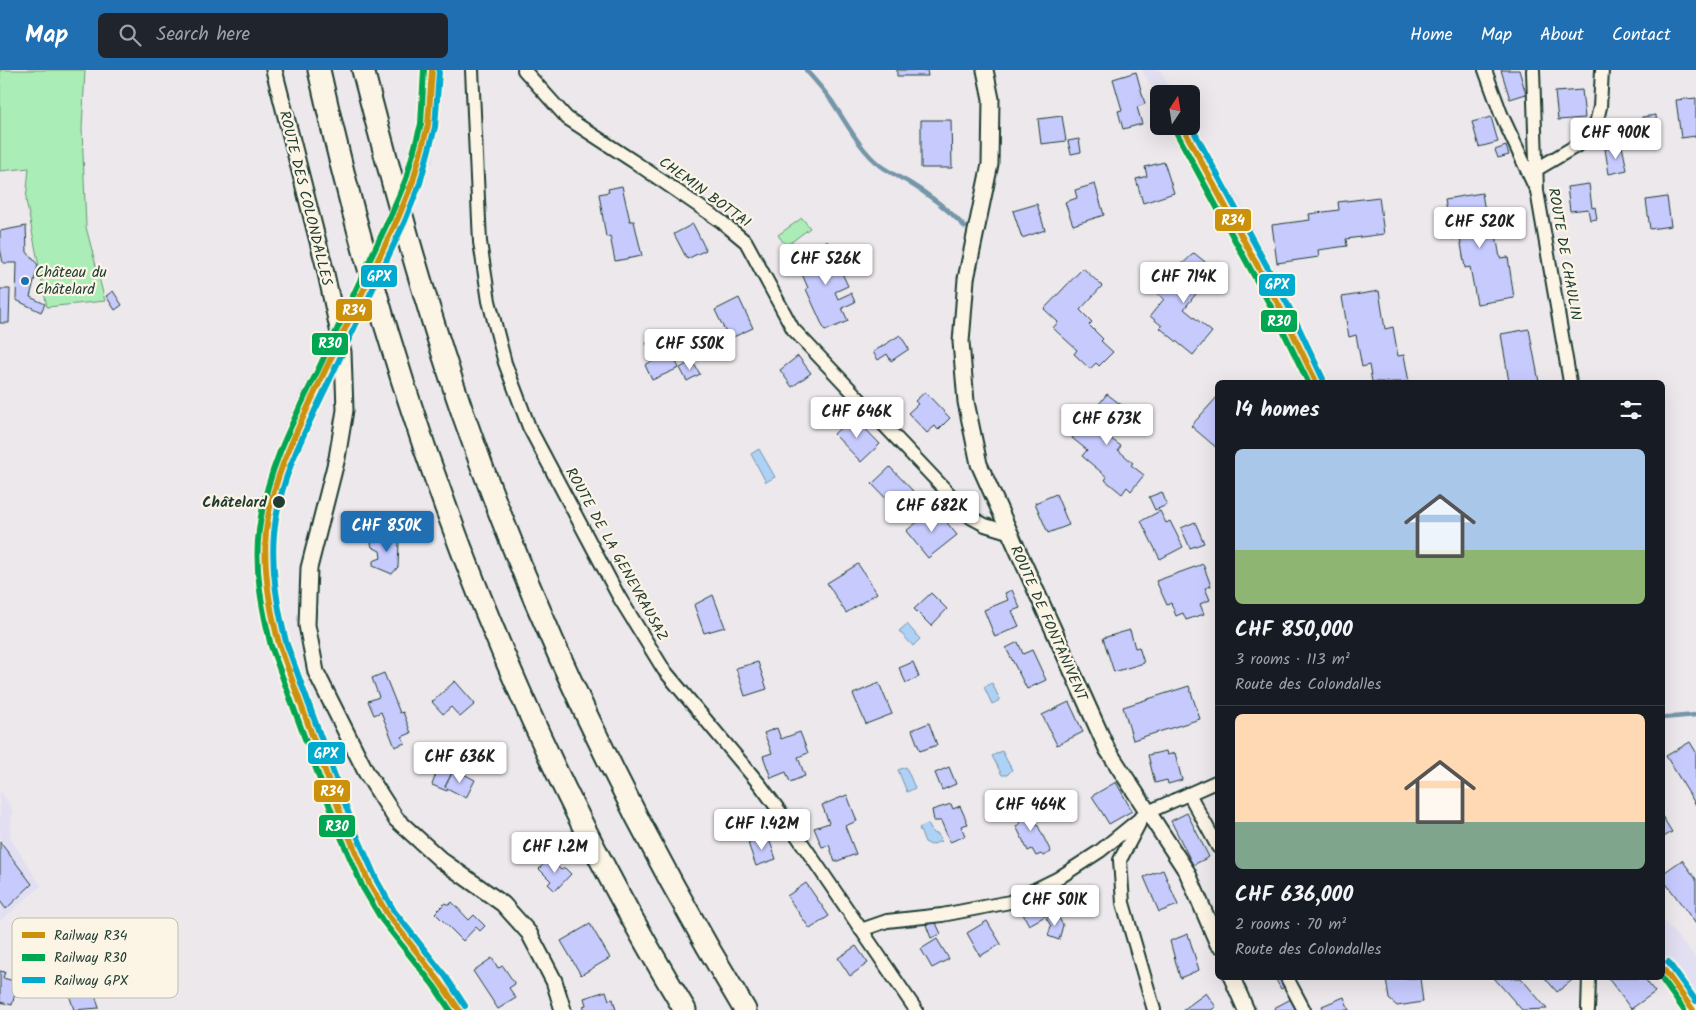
<!DOCTYPE html>
<meta charset="utf-8">
<style>
:root{--surface:#171b24;--page:#20242c;--text:#f1f3f6;--muted:#9ea1a6;--line:#363941;--accent:#1f6fb2}
body{margin:0;font-family:Kalam,sans-serif;background:var(--page);color:var(--text);height:100vh;display:flex;flex-direction:column;font-size:19px;white-space:nowrap}
*{box-sizing:border-box;margin:0}
p{font-size:16px;color:var(--muted)}
.icon{flex:none;width:28px;height:28px;fill:none;stroke:currentColor;stroke-width:2;stroke-linecap:round;stroke-linejoin:round}
.map{position:relative;flex:1;overflow:hidden}
.details{position:absolute;left:1215px;top:310px;width:450px;height:600px;display:flex;flex-direction:column;background:var(--surface);border-radius:8px;box-shadow:0 5px 20px #0002}
.details>*{flex:none}
.needle{width:32px;rotate:12deg}
.tools{position:absolute;left:1150px;top:15px;display:grid;gap:10px}
.tools a{display:grid;place-items:center;width:50px;height:50px;border-radius:8px;background:var(--surface);box-shadow:0 5px 20px #0002;font-size:25px}
.price{position:absolute;translate:-50% -42px;padding:0 11px;border-radius:5px;background:#fff;color:#222;font-size:16px;line-height:32px;filter:drop-shadow(0 1px 2px #0008)}
.price::after{content:'';position:absolute;left:50%;top:30px;width:15px;height:11px;margin-left:-8px;background:inherit;clip-path:polygon(0 0,100% 0,50% 100%)}
.price.selected{background:var(--accent);color:#fff}
ul{padding:0;list-style:none}
li{display:grid;align-content:center;gap:10px;height:265px;padding:0 20px}
li+li{border-top:1px solid var(--line)}
li span{display:grid;place-items:center;height:155px;border-radius:8px;color:#555}
li>.icon{margin-inline-start:auto}
span .icon{width:90px;height:90px;fill:#fffc;stroke-width:1}
li b{font-size:21px}
h2{display:flex;justify-content:space-between;align-items:center;height:60px;padding:0 20px;font-size:21px}
header{display:flex;align-items:center;gap:30px;box-sizing:border-box;height:70px;padding:0 25px;background:var(--accent);color:#fff}
header strong{font-size:24px}
nav{display:flex;gap:28px;margin-inline-start:auto;font-size:18px}
.search{width:350px;height:45px;background:var(--page);display:flex;align-items:center;gap:12px;box-sizing:border-box;padding:0 18px;border-radius:8px;color:var(--muted);font-size:19px}
.map>svg:first-child{display:block}
</style>
<header>
<strong>Map</strong>
<div class="search"><svg class="icon" aria-label="search" viewBox="0 0 24 24"><circle cx="10" cy="10" r="6"/><path d="M15 15l6 6"/></svg>Search here</div>
<nav><a>Home</a><a>Map</a><a>About</a><a>Contact</a></nav>
</header>
<div class="map">
<svg width="1696" height="940" viewBox="0 0 1696 940">
<rect width="100%" height="100%" fill="#ece8ec"/>
<filter id="ink" filterUnits="userSpaceOnUse"><feTurbulence type="fractalNoise" baseFrequency=".02" numOctaves="2"/><feDisplacementMap in="SourceGraphic" scale="10" xChannelSelector="R" yChannelSelector="G"/><feConvolveMatrix kernelMatrix="1 2 1 2 8 2 1 2 1" color-interpolation-filters="sRGB"/></filter>
<g filter="url(#ink)">
<g fill="#e1dff1">
<polygon points="426,0 439,0 433,94 414,84 421,49"/>
<polygon points="1142,0 1160,0 1173,24 1159,24 1159,31"/>
<polygon points="1191,54 1238,128 1314,277 1327,312 1304,312 1275,246 1172,56 1191,56"/>
<polygon points="327,280 330,305 309,355 285,428 271,494 271,524 283,572 369,799 402,854 467,940 455,940 382,848 358,798 262,542 255,489 255,459 261,419 286,353 308,306"/>
<polygon points="0,720 12,740 10,768 41,816 0,851"/>
<polygon points="1663,850 1696,888 1696,940 1687,940 1663,905"/>
</g>
<g fill="#abedb6" stroke="#659575">
<polygon points="0,0 85,0 82,59 86,157 105,231 47,237 26,130 29,98 0,101"/>
<polygon points="802,148 810,158 786,176 778,165"/>
</g>
<g fill="#aed1f6" stroke="#7596a8">
<polygon points="759,379 775,407 766,412 751,384"/>
<polygon points="907,554 920,569 913,576 899,561"/>
<polygon points="992,613 1000,630 992,634 984,617"/>
<polygon points="1002,681 1012,700 1007,705 1002,705 992,686"/>
<polygon points="906,697 915,718 907,722 898,700"/>
<polygon points="928,754 933,763 938,764 941,771 931,775 925,772 919,758"/>
</g>
<g fill="none" stroke-linecap="round" stroke-linejoin="round">
<g stroke="#7596a8" stroke-width="4.5">
<path d="M806,0C816,12 827,23 835,36C848,56 862,82 881,96C889,102 899,107 908,112C928,124 949,140 965,157"/>
<polyline points="1662,648 1696,645"/>
</g>
</g>
<g fill="#c6cafd" stroke="#1f3d34">
<polygon points="897,0 927,0 928,6 897,6"/>
<polygon points="1501,0 1519,0 1526,24 1510,29"/>
<polygon points="1136,2 1145,34 1137,37 1142,54 1123,59 1118,41 1122,40 1113,9"/>
<polygon points="1582,20 1585,48 1558,50 1555,22"/>
<polygon points="1696,28 1696,66 1681,68 1676,30"/>
<polygon points="1656,45 1657,58 1643,60 1642,47"/>
<polygon points="1062,46 1066,71 1041,74 1038,49"/>
<polygon points="1491,47 1498,72 1479,77 1472,52"/>
<polygon points="921,50 951,50 952,98 921,98"/>
<polygon points="1079,69 1081,82 1071,84 1068,71"/>
<polygon points="1506,76 1509,85 1498,88 1495,80"/>
<polygon points="1622,76 1627,100 1609,104 1605,79"/>
<polygon points="1164,92 1174,123 1143,133 1136,109 1147,106 1145,97"/>
<polygon points="1095,114 1104,145 1073,155 1065,132 1077,128 1075,120"/>
<polygon points="1589,114 1592,138 1595,137 1597,149 1590,150 1588,139 1570,141 1567,117"/>
<polygon points="622,116 630,151 634,151 642,186 615,191 610,166 606,167 599,124 609,122 608,119"/>
<polygon points="1482,123 1488,160 1495,159 1500,188 1508,187 1514,228 1477,234 1470,197 1465,198 1460,168 1452,169 1445,129"/>
<polygon points="1379,127 1384,164 1346,169 1347,176 1318,180 1319,187 1277,193 1272,155 1310,150 1309,144 1339,140 1338,132"/>
<polygon points="1667,127 1671,156 1650,159 1646,130"/>
<polygon points="1037,134 1045,160 1022,168 1013,141"/>
<polygon points="693,154 706,180 687,189 674,164"/>
<polygon points="26,156 27,182 38,195 30,227 45,234 41,242 16,230 17,193 3,193 0,178 0,161"/>
<polygon points="827,171 848,216 835,222 838,229 851,223 855,232 842,238 848,251 825,261 806,219 808,218 802,204 813,199 804,181"/>
<polygon points="1194,183 1215,200 1184,239 1212,262 1193,285 1160,258 1162,256 1150,246 1164,229 1157,223 1177,199"/>
<polygon points="1083,198 1102,216 1080,240 1092,252 1089,255 1103,269 1101,271 1113,282 1099,296 1096,293 1090,299 1074,284 1077,280 1053,258 1058,252 1044,239"/>
<polygon points="0,219 10,219 9,253 0,253"/>
<polygon points="113,221 122,235 115,240 106,226"/>
<polygon points="1379,221 1385,259 1393,257 1398,286 1404,285 1409,312 1372,312 1369,295 1362,297 1356,265 1349,267 1342,227"/>
<polygon points="739,228 753,258 729,269 715,240"/>
<polygon points="1529,259 1539,312 1509,312 1501,264"/>
<polygon points="663,265 679,298 652,310 645,295 655,290 646,273"/>
<polygon points="900,265 909,279 891,291 887,284 878,290 873,282"/>
<polygon points="798,286 811,303 792,317 780,300"/>
<polygon points="692,291 700,304 687,311 680,298"/>
<polygon points="925,322 950,348 938,360 935,356 927,363 908,343 918,334 915,331"/>
<polygon points="1107,324 1128,340 1107,366 1121,376 1118,380 1133,393 1131,395 1144,405 1131,421 1127,417 1122,424 1105,410 1107,407 1082,386 1087,380 1072,368"/>
<polygon points="1218,326 1218,379 1191,356"/>
<polygon points="853,346 880,374 861,392 834,364"/>
<polygon points="890,397 913,421 895,438 872,414"/>
<polygon points="1162,422 1167,435 1155,440 1149,427"/>
<polygon points="1056,424 1069,455 1048,463 1035,433"/>
<polygon points="935,438 957,465 928,488 906,461"/>
<polygon points="1160,441 1166,453 1170,451 1183,477 1160,489 1141,451"/>
<polygon points="1195,452 1204,473 1190,478 1181,458"/>
<polygon points="387,463 393,465 399,472 398,497 392,504 373,496 373,491 381,488 380,481 372,477 371,473"/>
<polygon points="858,494 877,523 846,543 827,513"/>
<polygon points="1203,494 1211,516 1205,518 1210,530 1200,534 1204,544 1186,550 1183,543 1176,546 1171,533 1167,535 1156,511"/>
<polygon points="1012,520 1020,538 1012,541 1019,556 995,567 984,540 1008,530 1005,523"/>
<polygon points="931,523 947,539 931,556 914,539"/>
<polygon points="713,525 725,557 704,563 694,535"/>
<polygon points="1130,560 1135,578 1139,577 1144,593 1114,602 1103,568"/>
<polygon points="1018,572 1023,584 1032,580 1046,610 1027,619 1006,578"/>
<polygon points="758,592 767,619 745,626 736,598"/>
<polygon points="913,592 919,607 906,613 899,598"/>
<polygon points="384,603 400,643 403,642 411,663 402,667 405,673 395,677 381,642 374,645 368,631 379,627 372,608"/>
<polygon points="455,611 475,634 460,647 451,637 443,644 432,632"/>
<polygon points="879,613 892,644 866,654 853,624"/>
<polygon points="1189,616 1200,649 1133,670 1123,637"/>
<polygon points="1069,632 1083,662 1057,675 1042,645"/>
<polygon points="929,653 937,675 920,681 912,660"/>
<polygon points="777,658 781,669 800,662 808,683 798,687 805,706 790,712 786,702 771,708 763,686 772,683 764,663"/>
<polygon points="1690,672 1696,682 1696,735 1666,686"/>
<polygon points="1166,681 1167,685 1175,683 1182,710 1168,714 1167,710 1155,713 1148,685"/>
<polygon points="441,689 456,694 445,717 448,718 447,721 432,715"/>
<polygon points="949,697 956,714 942,720 935,703"/>
<polygon points="454,699 475,710 466,728 445,717"/>
<polygon points="1116,712 1132,741 1109,754 1092,726"/>
<polygon points="847,725 857,751 845,756 856,784 835,792 829,775 822,777 814,758 829,753 822,735"/>
<polygon points="951,734 953,739 960,736 968,754 961,756 965,766 950,772 941,751 934,751 932,740"/>
<polygon points="1027,734 1051,782 1043,786 1041,784 1036,786 1032,779 1028,781 1016,756 1020,754 1014,740"/>
<polygon points="1187,743 1209,787 1193,795 1171,751"/>
<polygon points="1662,746 1672,762 1662,768"/>
<polygon points="768,766 776,789 756,796 748,773"/>
<polygon points="0,772 32,814 6,839 0,831"/>
<polygon points="549,788 561,800 565,798 571,804 555,821 548,814 551,811 539,799"/>
<polygon points="1682,790 1696,809 1696,854 1662,808 1662,804"/>
<polygon points="1163,800 1178,835 1159,842 1144,807"/>
<polygon points="806,813 829,846 810,859 787,826"/>
<polygon points="1039,827 1049,844 1029,855 1019,837"/>
<polygon points="452,832 469,850 474,845 485,856 480,861 476,857 463,871 435,843 445,833 449,835"/>
<polygon points="1056,843 1063,855 1059,870 1048,866 1051,856 1046,848"/>
<polygon points="935,851 941,864 931,868 926,855"/>
<polygon points="987,851 1001,874 980,886 967,863"/>
<polygon points="590,854 610,888 581,905 561,871"/>
<polygon points="1188,864 1199,900 1180,908 1170,871"/>
<polygon points="937,869 949,889 932,898 921,879"/>
<polygon points="856,876 868,893 850,906 838,888"/>
<polygon points="492,888 498,898 503,896 515,914 509,918 516,928 498,939 473,901"/>
<polygon points="0,901 5,902 3,908 18,912 12,935 0,932"/>
<polygon points="90,907 99,938 74,940 66,915"/>
<polygon points="1275,908 1285,908 1289,915 1281,919"/>
<polygon points="1386,908 1420,908 1423,932 1397,936 1389,929"/>
<polygon points="1494,908 1521,908 1547,939 1522,940"/>
<polygon points="1545,908 1575,908 1557,922"/>
<polygon points="1608,908 1644,908 1655,922 1631,939"/>
<polygon points="606,921 609,930 613,929 616,940 585,940 583,936 586,935 584,928"/>
<polygon points="1206,923 1216,937 1211,940 1183,940"/>
<polygon points="1344,927 1349,940 1324,940 1322,936"/>
<polygon points="1291,929 1297,940 1275,940 1274,938"/>
</g>
<g fill="none" stroke-linecap="round" stroke-linejoin="round">
<defs>
<g id="minor">
<polyline points="472,0 480,172 489,231 505,293 529,357 619,527 664,600 761,716 789,754 916,940"/>
<polyline points="524,0 567,48 636,93 722,152 746,172 793,259 972,448 985,455 1008,462"/>
<polyline points="1485,0 1501,44 1535,117"/>
<polyline points="1533,0 1537,121 1570,312"/>
<polyline points="1537,99 1593,66 1600,37 1602,0"/>
<polyline points="1189,724 1218,777"/>
<polyline points="1139,754 1120,790 1123,833 1154,940"/>
<polyline points="861,860 887,851 942,845 1010,832 1057,809 1100,781 1148,742 1218,711"/>
<polyline points="1287,908 1304,940"/>
<polyline points="1588,940 1589,908"/>
</g>
<g id="tertiary">
<polyline points="274,0 325,199 343,282 345,340 337,388 309,498 307,555 316,602 366,702 396,749 441,790 503,834 529,863 554,911 563,940"/>
<polyline points="985,0 991,29 990,94 966,209 961,272 966,332 979,394 1107,679 1187,802 1218,874"/>
<polyline points="1232,908 1246,940"/>
</g>
<g id="motorway">
<path d="M319,0C392,329 510,651 685,940"/>
<path d="M363,0C393,116 424,231 463,344C536,552 631,752 745,940"/>
</g>
</defs>
<use href="#minor" stroke="#1f3d34" stroke-width="16"/>
<use href="#tertiary" stroke="#1f3d34" stroke-width="19"/>
<use href="#motorway" stroke="#1f3d34" stroke-width="25"/>
<use href="#minor" stroke="#fcf5e5" stroke-width="12"/>
<use href="#tertiary" stroke="#fcf5e5" stroke-width="15"/>
<use href="#motorway" stroke="#fcf5e5" stroke-width="21"/>
<defs>
<g id="rail-1">
<path d="M432,0L428,55L413,111L398,148C373,200 348,253 323,305C300,355 272,406 266,461C263,500 269,536 279,574L348,764L370,815L388,845L440,912L459,940"/>
<polyline points="1182,56 1283,243 1316,312"/>
<polyline points="1662,897 1693,940"/>
</g>
<g id="rail-2">
<path d="M424,0L421,54L406,109L391,145C367,197 342,248 318,300C293,351 266,402 259,460C254,499 262,538 271,576L341,767L363,818L382,850L434,916L450,940"/>
<polyline points="1175,60 1276,246 1308,312"/>
<polyline points="1661,908 1684,940"/>
</g>
<g id="rail-3">
<path d="M439,1L435,57L420,113L405,151C380,204 355,257 330,309C307,358 279,408 274,463C271,500 277,535 286,572L355,761L377,811L394,841L446,907L465,936"/>
<polyline points="1191,56 1290,239 1323,309"/>
<polyline points="1668,892 1696,931"/>
</g>
</defs>
<use href="#rail-1" stroke="#fcf5e5" stroke-width="10"/>
<use href="#rail-2" stroke="#fcf5e5" stroke-width="10"/>
<use href="#rail-3" stroke="#fcf5e5" stroke-width="10"/>
<use href="#rail-1" stroke="#cc910a" stroke-width="6"/>
<use href="#rail-2" stroke="#00a651" stroke-width="6"/>
<use href="#rail-3" stroke="#00a9ce" stroke-width="6"/>
</g>
</g>
<circle fill="#1f6fb2" stroke="#fcf5e5" stroke-width="2" cx="25" cy="211" r="5"/>
<circle fill="#1f3d34" stroke="#fcf5e5" stroke-width="2" cx="279" cy="432" r="7"/>
<g text-anchor="middle" stroke-width="4.5" stroke-linejoin="round" paint-order="stroke">
<g font-size="15" fill="#1f3d34" stroke="#fcf5e5">
<text transform="translate(705 122) rotate(36)" y="5">CHEMIN BOTTAI</text>
<text transform="translate(306 128) rotate(76)" y="5">ROUTE DES COLONDALLES</text>
<text transform="translate(1565 184) rotate(80)" y="5">ROUTE DE CHAULIN</text>
<text transform="translate(617 484) rotate(61)" y="5">ROUTE DE LA GENEVRAUSAZ</text>
<text transform="translate(1049 553) rotate(66)" y="5">ROUTE DE FONTANIVENT</text>
</g>
<g font-size="15" fill="#1f3d34" stroke="#fcf5e5" text-anchor="start">
<text x="35" y="207">Château du<tspan x="35" dy="17">Châtelard</tspan></text>
</g>
<g font-size="15" font-weight="bold" fill="#1f3d34" stroke="#fcf5e5" text-anchor="end">
<text x="267" y="437">Châtelard</text>
</g>
</g>
<rect x="12" y="848" width="166" height="80" rx="8" fill="#fcf5e5" stroke="#babeb0" stroke-width="1"/>
<rect x="22" y="862" width="23" height="6" fill="#cc910a"/>
<rect x="22" y="884" width="23" height="7" fill="#00a651"/>
<rect x="22" y="907" width="23" height="6" fill="#00a9ce"/>
<g font-size="14" fill="#1f3d34">
<text x="54" y="870">Railway R34</text>
<text x="54" y="892">Railway R30</text>
<text x="54" y="915">Railway GPX</text>
</g>
<g stroke="#fcf5e5" stroke-width="2">
<rect x="1214" y="138" width="38" height="24" rx="5" fill="#cc910a"/>
<rect x="360" y="194" width="38" height="24" rx="5" fill="#00a9ce"/>
<rect x="1258" y="203" width="38" height="24" rx="5" fill="#00a9ce"/>
<rect x="335" y="228" width="38" height="24" rx="5" fill="#cc910a"/>
<rect x="1260" y="239" width="38" height="24" rx="5" fill="#00a651"/>
<rect x="311" y="262" width="38" height="24" rx="5" fill="#00a651"/>
<rect x="307" y="671" width="39" height="24" rx="5" fill="#00a9ce"/>
<rect x="313" y="709" width="38" height="24" rx="5" fill="#cc910a"/>
<rect x="318" y="744" width="38" height="24" rx="5" fill="#00a651"/>
</g>
<g font-size="14" text-anchor="middle" font-weight="bold" fill="#fff">
<text x="1233" y="155">R34</text>
<text x="379" y="211">GPX</text>
<text x="1277" y="219">GPX</text>
<text x="354" y="245">R34</text>
<text x="1279" y="256">R30</text>
<text x="330" y="278">R30</text>
<text x="326" y="688">GPX</text>
<text x="332" y="726">R34</text>
<text x="337" y="761">R30</text>
</g>
</svg>
<div class="tools">
<a><svg class="needle" viewBox="-14 -14 28 28"><path d="M0-13l5 13h-10z" fill="#e53935"/><path d="M0 13l5-13h-10z" fill="#9ea1a6"/></svg></a>
</div>
<b class="price" style="left:1616px;top:90px">CHF 900K</b>
<b class="price" style="left:1480px;top:179px">CHF 520K</b>
<b class="price" style="left:826px;top:216px">CHF 526K</b>
<b class="price" style="left:1184px;top:234px">CHF 714K</b>
<b class="price" style="left:690px;top:301px">CHF 550K</b>
<b class="price" style="left:857px;top:369px">CHF 646K</b>
<b class="price" style="left:1107px;top:376px">CHF 673K</b>
<b class="price" style="left:932px;top:463px">CHF 682K</b>
<b class="price selected" style="left:387px;top:483px">CHF 850K</b>
<b class="price" style="left:460px;top:714px">CHF 636K</b>
<b class="price" style="left:1031px;top:762px">CHF 464K</b>
<b class="price" style="left:762px;top:781px">CHF 1.42M</b>
<b class="price" style="left:555px;top:804px">CHF 1.2M</b>
<b class="price" style="left:1055px;top:857px">CHF 501K</b>
<section class="details">
<h2>14 homes<svg class="icon" aria-label="filters" viewBox="0 0 24 24"><path d="M4 7h16M4 17h16"/><circle cx="9" cy="7" r="2"/><circle cx="15" cy="17" r="2"/></svg></h2>
<ul>
<li><span style="background:linear-gradient(#a9c7e8 65%,#8fb573 0)"><svg class="icon" aria-label="home" viewBox="0 0 24 24"><path d="M3 11l9-7 9 7M6 9v11h12V9"/></svg></span><div><b>CHF 850,000</b><p>3 rooms · 113 m²</p><p>Route des Colondalles</p></div></li>
<li><span style="background:linear-gradient(#ffd9b3 70%,#7fa58c 0)"><svg class="icon" aria-label="home" viewBox="0 0 24 24"><path d="M3 11l9-7 9 7M6 9v11h12V9"/></svg></span><div><b>CHF 636,000</b><p>2 rooms · 70 m²</p><p>Route des Colondalles</p></div></li>
</ul>
</section>
</div>
